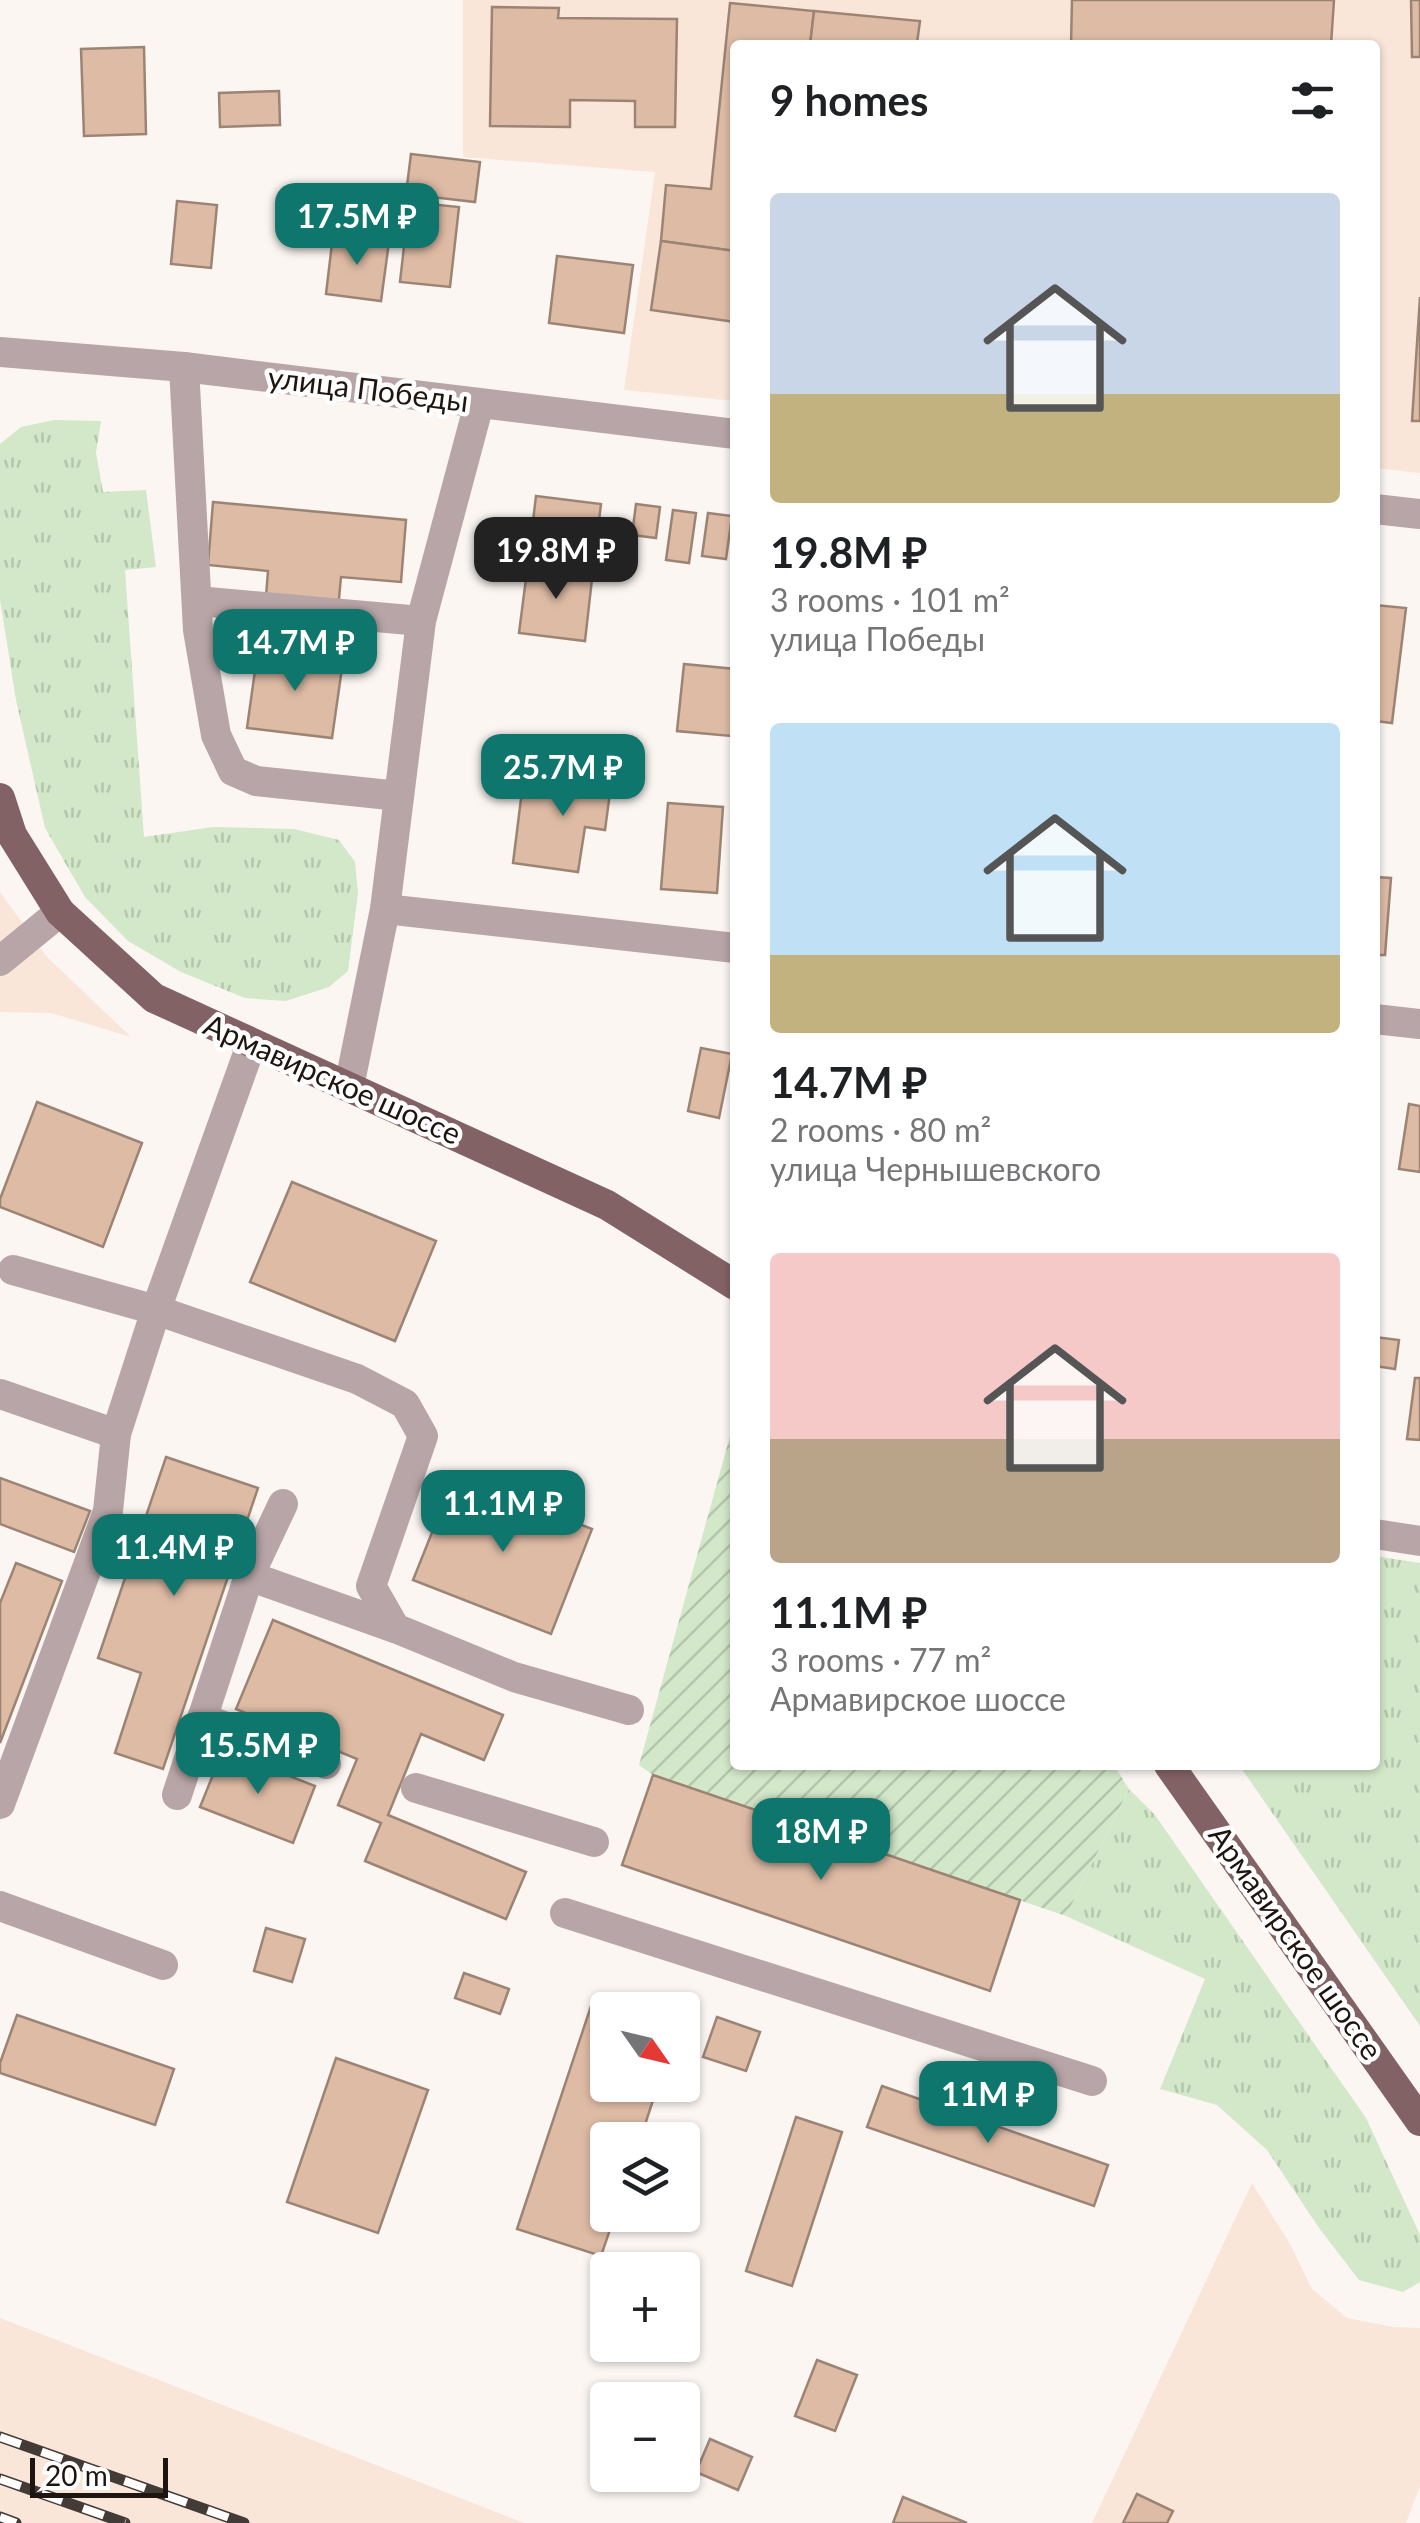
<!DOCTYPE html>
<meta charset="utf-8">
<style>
:root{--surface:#fff;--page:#f2f2f2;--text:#202124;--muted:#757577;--accent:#0f766e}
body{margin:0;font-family:Lato,sans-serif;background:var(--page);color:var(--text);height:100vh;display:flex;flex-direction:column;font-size:38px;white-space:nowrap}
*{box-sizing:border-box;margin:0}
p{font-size:32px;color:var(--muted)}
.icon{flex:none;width:55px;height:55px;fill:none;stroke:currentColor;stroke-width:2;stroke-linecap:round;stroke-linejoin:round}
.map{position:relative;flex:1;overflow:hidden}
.drawer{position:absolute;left:730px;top:40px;width:650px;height:1730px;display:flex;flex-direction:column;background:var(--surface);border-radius:10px;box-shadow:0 2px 8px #0004}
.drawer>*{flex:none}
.needle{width:65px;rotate:124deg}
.fabs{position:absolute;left:590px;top:1992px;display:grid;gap:20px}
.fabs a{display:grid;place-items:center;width:110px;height:110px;border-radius:10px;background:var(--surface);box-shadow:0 2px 8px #0004;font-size:50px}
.scale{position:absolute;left:30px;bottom:25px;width:138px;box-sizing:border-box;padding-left:10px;border:5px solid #1e1510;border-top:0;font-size:28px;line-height:35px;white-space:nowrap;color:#1e1510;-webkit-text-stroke:8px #fff;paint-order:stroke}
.price{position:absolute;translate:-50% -85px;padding:0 22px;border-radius:20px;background:var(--accent);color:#fff;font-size:32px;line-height:65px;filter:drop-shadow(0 2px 5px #0008)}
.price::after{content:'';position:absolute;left:50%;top:60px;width:30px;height:22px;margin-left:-15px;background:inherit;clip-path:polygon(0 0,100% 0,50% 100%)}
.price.on{background:#222;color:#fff}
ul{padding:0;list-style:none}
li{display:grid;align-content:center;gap:20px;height:530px;padding:0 40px}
li span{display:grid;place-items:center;height:310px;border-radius:10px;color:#555}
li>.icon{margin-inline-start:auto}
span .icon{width:180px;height:180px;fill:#fffc;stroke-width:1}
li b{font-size:42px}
h2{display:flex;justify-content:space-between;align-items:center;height:120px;padding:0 40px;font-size:42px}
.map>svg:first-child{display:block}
</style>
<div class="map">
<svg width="1420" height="2523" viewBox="0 0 1420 2523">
<defs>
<pattern id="grass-tufts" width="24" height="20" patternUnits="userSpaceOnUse" patternTransform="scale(2.5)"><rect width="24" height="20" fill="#d2e8c9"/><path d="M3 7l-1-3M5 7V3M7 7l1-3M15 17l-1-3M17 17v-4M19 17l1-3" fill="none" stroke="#b4c6ac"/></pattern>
<pattern id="garden-furrows" width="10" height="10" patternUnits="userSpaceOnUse" patternTransform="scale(2.5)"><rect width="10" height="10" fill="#d2e8c9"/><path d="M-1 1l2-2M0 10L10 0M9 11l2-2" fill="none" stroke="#b4c6ac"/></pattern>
</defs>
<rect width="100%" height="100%" fill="#fbf6f2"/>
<g fill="#fae6d9">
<polygon points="463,0 1420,0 1420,473 1375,468 1375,45 735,45 735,401 624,390 655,172 463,157"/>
<polygon points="0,892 47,957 131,1037 51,1013 0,1012"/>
<polygon points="1252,2183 1290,2244 1312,2289 1347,2318 1393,2327 1420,2328 1420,2486 1406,2523 1092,2523"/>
<polygon points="0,2318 62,2342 524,2523 0,2523"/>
</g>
<g fill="url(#grass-tufts)">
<polygon points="54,420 101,421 96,453 103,492 146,490 156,567 125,570 144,837 213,827 294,829 339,840 355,862 358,893 348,971 329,987 286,1001 245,998 181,972 128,941 85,897 45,828 16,700 0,600 0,444 21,427"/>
<polygon points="1375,1556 1420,1563 1420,2026 1239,1765 1375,1765"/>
<polygon points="1129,1789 1155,1815 1366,2118 1420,2235 1420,2282 1403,2292 1359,2280 1319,2228 1267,2150 1217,2105 1160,2089 1205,1979 1066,1916"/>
</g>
<polygon fill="url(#garden-furrows)" points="735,1418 735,1765 1114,1765 1129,1789 1066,1916 653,1775 639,1765"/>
<g fill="#debba5" stroke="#9c8475" stroke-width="2.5">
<polygon points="1072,0 1334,0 1331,45 1071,45"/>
<polygon points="1411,0 1420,0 1420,57 1412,57"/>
<polygon points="730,3 814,11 810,45 735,45 735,251 661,241 666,185 711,189"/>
<polygon points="492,7 559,8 558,18 677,19 675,127 635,127 635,101 570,100 570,127 490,126"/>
<polygon points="814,11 920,21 917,43 938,45 810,45"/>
<polygon points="144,47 146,134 84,136 81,49"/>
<polygon points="279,91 280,125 220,127 219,93"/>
<polygon points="411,154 480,162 475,202 406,194"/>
<polygon points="177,201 217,205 211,268 171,264"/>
<polygon points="409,202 459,207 450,287 400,282"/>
<polygon points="333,235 389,242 381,301 326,294"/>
<polygon points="661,241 735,251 735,322 651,310"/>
<polygon points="557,256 633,265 624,333 549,323"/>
<polygon points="1420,297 1420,421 1412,421"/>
<polygon points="536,496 601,504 593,570 528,563"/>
<polygon points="213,502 406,520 401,582 341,577 334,653 262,647 268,571 208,565"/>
<polygon points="636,504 660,507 656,538 632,535"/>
<polygon points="673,510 696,513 689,563 666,560"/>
<polygon points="708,513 732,516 726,559 702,556"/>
<polygon points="528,563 593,570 585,641 519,633"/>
<polygon points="1375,605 1406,608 1392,723 1375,721"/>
<polygon points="258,649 343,661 332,738 247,728"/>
<polygon points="684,664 735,669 731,736 677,731"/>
<polygon points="565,763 613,770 605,830 585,827 578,872 513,863 522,791 559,797"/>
<polygon points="668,803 723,807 717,893 661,889"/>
<polygon points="1375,877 1391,878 1385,955 1375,955"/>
<polygon points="701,1048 732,1054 719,1118 688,1111"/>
<polygon points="37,1102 142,1143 103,1247 0,1207 0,1199"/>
<polygon points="1409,1104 1420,1106 1420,1172 1399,1169"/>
<polygon points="292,1182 436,1241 395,1341 250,1282"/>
<polygon points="1375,1337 1399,1340 1395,1369 1375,1366"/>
<polygon points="1415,1378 1420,1378 1420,1440 1407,1439"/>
<polygon points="166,1457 258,1488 163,1769 115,1753 141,1673 98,1658"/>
<polygon points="455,1475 592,1529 551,1634 413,1580"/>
<polygon points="0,1478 90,1511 74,1552 0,1524"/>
<polygon points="16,1563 62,1581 0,1743 0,1603"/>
<polygon points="273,1620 503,1715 484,1760 421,1734 388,1815 526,1872 506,1919 365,1861 381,1823 338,1805 357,1759 236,1709"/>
<polygon points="223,1750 315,1786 293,1843 200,1807"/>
<polygon points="653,1775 1020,1900 990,1991 622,1865"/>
<polygon points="266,1928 305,1939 292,1982 254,1971"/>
<polygon points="464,1973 509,1989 500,2014 455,1998"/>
<polygon points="594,1997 634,2010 608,2010 608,2085 658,2085 640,2140 608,2140 608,2215 615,2215 601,2256 517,2229"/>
<polygon points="17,2015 174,2069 155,2125 0,2073 0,2063"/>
<polygon points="717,2017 760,2032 746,2071 703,2057"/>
<polygon points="336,2058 428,2090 378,2233 287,2202"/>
<polygon points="882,2086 1108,2165 1094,2206 867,2127"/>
<polygon points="796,2117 842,2132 792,2286 746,2271"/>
<polygon points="817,2360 857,2375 835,2431 795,2416"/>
<polygon points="710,2439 752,2457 738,2490 696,2472"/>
<polygon points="1137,2494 1173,2511 1167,2523 1123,2523"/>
<polygon points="903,2497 967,2523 893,2523"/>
</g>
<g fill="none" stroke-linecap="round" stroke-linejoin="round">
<g stroke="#b8a5a7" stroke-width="30">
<polyline points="0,352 184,367 735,434"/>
<polyline points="184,367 198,630 216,735 233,771 256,781 399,796"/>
<polyline points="1375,509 1420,514"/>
<polyline points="197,601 421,621"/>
<polyline points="385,909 735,948"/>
<polyline points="0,961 60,912"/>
<polyline points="1375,1019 1420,1024"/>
<polyline points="349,1087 385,909 421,621 479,404"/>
<polyline points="13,1270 156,1310 357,1379 405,1404 423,1436 371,1586 395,1628 514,1677 629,1710"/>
<polyline points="0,1394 116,1434"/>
<polyline points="1375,1534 1420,1541"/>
<polyline points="249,1576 395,1628"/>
<polyline points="202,1718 326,1764"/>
<polyline points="416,1788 594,1842"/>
<polyline points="177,1795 249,1576 283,1504"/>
<polyline points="0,1804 108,1511 116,1434 156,1310 251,1045"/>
<polyline points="0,1906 163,1965"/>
<polyline points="565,1913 1092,2081"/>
</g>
<g stroke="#826265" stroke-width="30">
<polyline points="0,798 12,835 60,912 154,998 607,1205 735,1285"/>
<polyline points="1169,1765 1420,2121"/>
</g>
<defs>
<g id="rail">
<polyline points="0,2437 244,2523"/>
<polyline points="0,2479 125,2523"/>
<polyline points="0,2517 16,2523"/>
</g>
</defs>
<use href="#rail" stroke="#433b36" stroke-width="11"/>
<use href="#rail" stroke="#fff" stroke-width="8" stroke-dasharray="22" stroke-linecap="butt"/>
</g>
<g text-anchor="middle" stroke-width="9" stroke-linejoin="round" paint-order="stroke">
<g font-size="30" fill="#1e1510" stroke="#fff">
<text transform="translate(368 390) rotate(7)" y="10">улица Победы</text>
<text transform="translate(332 1080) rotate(24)" y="10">Армавирское шоссе</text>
<text transform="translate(1295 1943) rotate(55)" y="10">Армавирское шоссе</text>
</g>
</g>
</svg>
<div class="fabs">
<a><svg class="needle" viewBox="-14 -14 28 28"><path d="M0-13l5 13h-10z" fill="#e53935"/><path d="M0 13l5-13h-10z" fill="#757577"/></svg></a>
<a><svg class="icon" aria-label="layers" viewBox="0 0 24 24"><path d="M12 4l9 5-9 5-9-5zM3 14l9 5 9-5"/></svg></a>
<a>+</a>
<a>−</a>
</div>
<div class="scale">20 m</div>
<b class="price" style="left:357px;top:268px">17.5M ₽</b>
<b class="price on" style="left:556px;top:602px">19.8M ₽</b>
<b class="price" style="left:295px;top:694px">14.7M ₽</b>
<b class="price" style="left:563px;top:819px">25.7M ₽</b>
<b class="price" style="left:503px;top:1555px">11.1M ₽</b>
<b class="price" style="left:174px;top:1599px">11.4M ₽</b>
<b class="price" style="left:258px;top:1797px">15.5M ₽</b>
<b class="price" style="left:821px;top:1883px">18M ₽</b>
<b class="price" style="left:988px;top:2146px">11M ₽</b>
<section class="drawer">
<h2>9 homes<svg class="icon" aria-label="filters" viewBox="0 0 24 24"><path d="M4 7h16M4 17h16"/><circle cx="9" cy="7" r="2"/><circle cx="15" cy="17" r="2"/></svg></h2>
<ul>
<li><span style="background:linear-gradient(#c9d6e8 65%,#c2b280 0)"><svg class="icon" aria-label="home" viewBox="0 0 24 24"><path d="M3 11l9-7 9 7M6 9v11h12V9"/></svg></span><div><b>19.8M ₽</b><p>3 rooms · 101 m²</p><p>улица Победы</p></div></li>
<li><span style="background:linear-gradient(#bfe0f5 75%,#c2b280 0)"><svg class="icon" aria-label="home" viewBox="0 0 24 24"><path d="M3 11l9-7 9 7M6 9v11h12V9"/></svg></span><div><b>14.7M ₽</b><p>2 rooms · 80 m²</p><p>улица Чернышевского</p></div></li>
<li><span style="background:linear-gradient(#f6c9c9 60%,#b9a48a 0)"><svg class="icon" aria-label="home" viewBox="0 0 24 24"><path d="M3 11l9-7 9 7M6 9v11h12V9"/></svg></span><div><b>11.1M ₽</b><p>3 rooms · 77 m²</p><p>Армавирское шоссе</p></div></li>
</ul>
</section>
</div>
